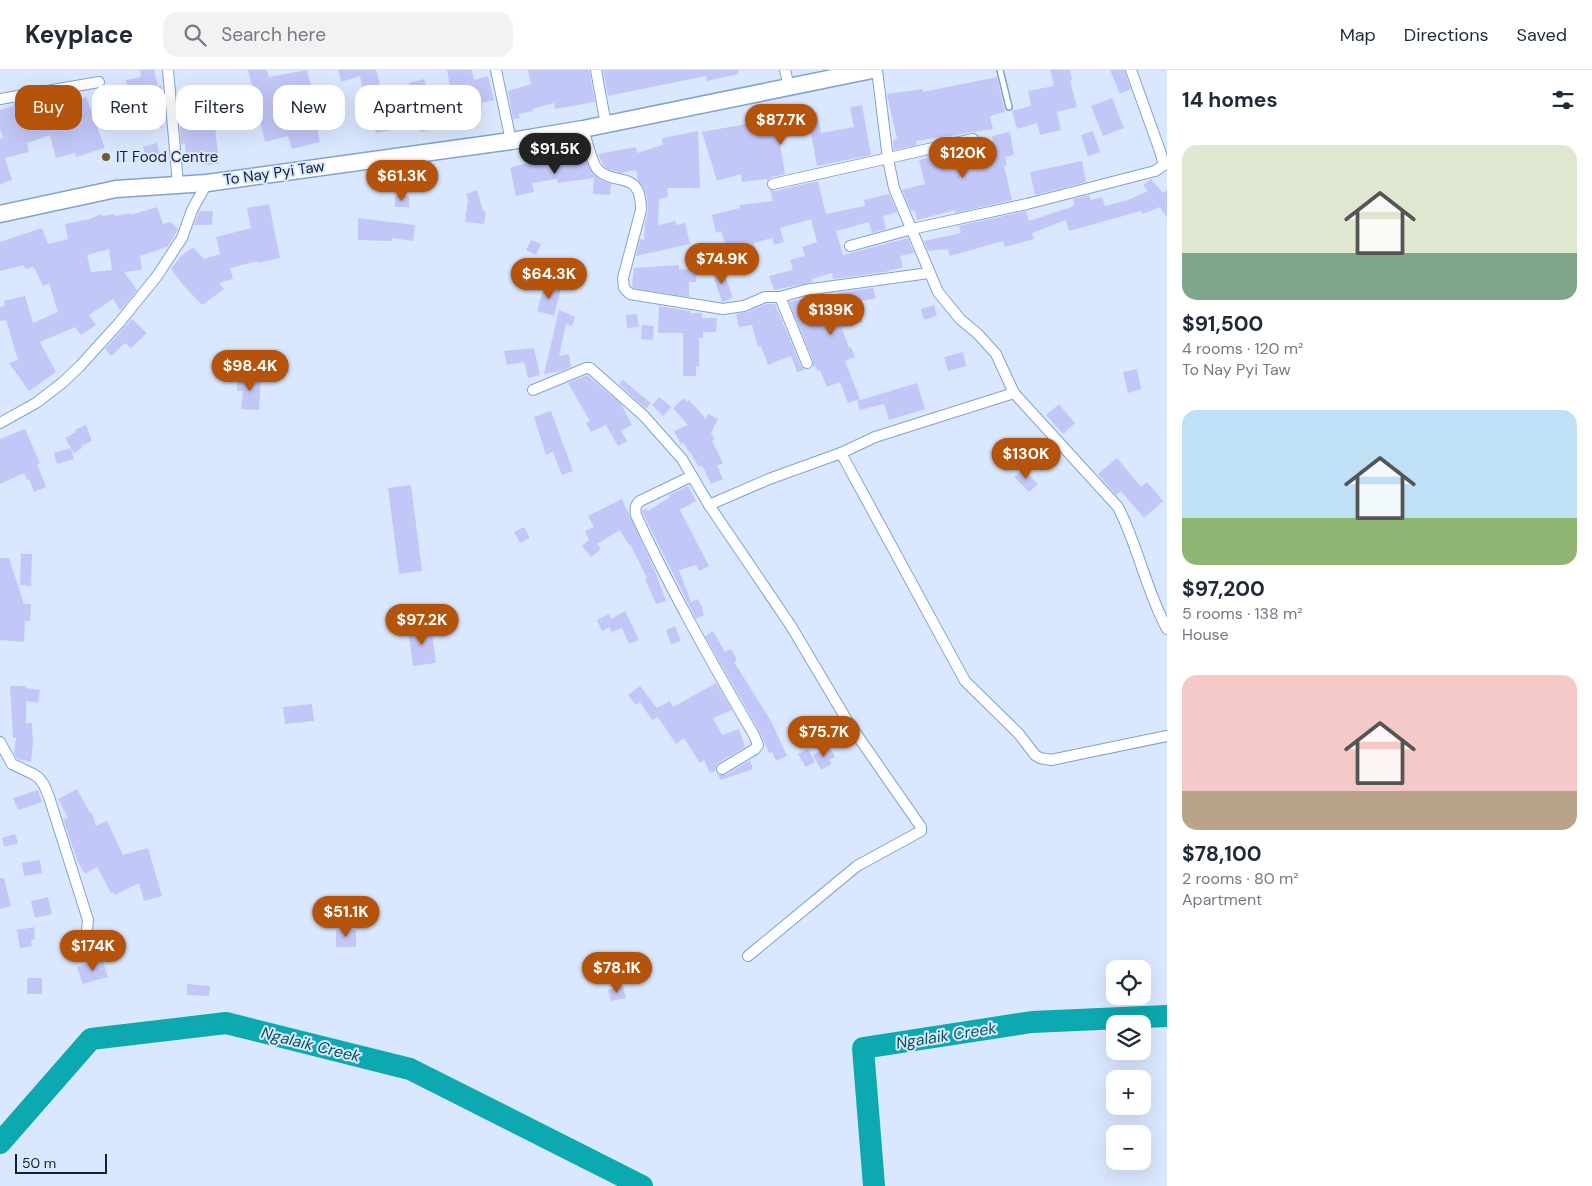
<!DOCTYPE html>
<meta charset="utf-8">
<style>
:root{--surface:#fff;--page:#f2f2f3;--text:#1f2937;--muted:#747a83;--line:#e0e1e3;--accent:#b45309}
body{margin:0;font-family:"DM Sans",sans-serif;background:var(--page);color:var(--text);height:100vh;display:flex;flex-direction:column;font-size:19px;white-space:nowrap}
*{box-sizing:border-box;margin:0}
p{font-size:16px;color:var(--muted)}
.icon{flex:none;width:28px;height:28px;fill:none;stroke:currentColor;stroke-width:2;stroke-linecap:round;stroke-linejoin:round}
.map{position:relative;flex:1;overflow:hidden}
.drawer{display:flex;flex-direction:column;background:var(--surface);width:425px}
.drawer>*{flex:none}
.hud{position:absolute;left:15px;top:15px;width:475px;height:45px;display:flex;gap:10px}
.buttons{position:absolute;left:1106px;top:890px;display:grid;gap:10px}
.buttons a{display:grid;place-items:center;width:45px;height:45px;border-radius:10px;background:var(--surface);box-shadow:0 5px 20px #0002;font-size:25px}
.scale{position:absolute;left:15px;bottom:12px;width:92px;box-sizing:border-box;padding-left:5px;border:2px solid #142035;border-top:0;font-size:14px;line-height:18px;white-space:nowrap;color:#142035;-webkit-text-stroke:4px #dae8ff;paint-order:stroke}
.price{position:absolute;translate:-50% -42px;padding:0 11px;border-radius:18px;background:var(--accent);color:#fff;font-size:16px;line-height:32px;filter:drop-shadow(0 1px 2px #0008)}
.price::after{content:'';position:absolute;left:50%;top:30px;width:15px;height:11px;margin-left:-8px;background:inherit;clip-path:polygon(0 0,100% 0,50% 100%)}
.price.current{background:#222;color:#fff}
ul{padding:0;list-style:none}
li{display:grid;align-content:center;gap:10px;height:265px;padding:0 15px}
li span{display:grid;place-items:center;height:155px;border-radius:15px;color:#555}
li>.icon{margin-inline-start:auto}
span .icon{width:90px;height:90px;fill:#fffc;stroke-width:1}
li b{font-size:21px}
h2{display:flex;justify-content:space-between;align-items:center;height:60px;padding:0 15px;font-size:21px}
.pill{padding:0 18px;border-radius:15px;background:var(--surface);box-shadow:0 5px 20px #0002;font-size:18px;line-height:45px}
.pill.current{background:var(--accent);color:#fff}
header{display:flex;align-items:center;gap:30px;box-sizing:border-box;height:70px;padding:0 25px;background:var(--surface);border-bottom:1px solid var(--line)}
header strong{font-size:24px}
nav{display:flex;gap:28px;margin-inline-start:auto;font-size:18px}
.search{width:350px;height:45px;background:var(--page);display:flex;align-items:center;gap:12px;box-sizing:border-box;padding:0 18px;border-radius:15px;color:var(--muted);font-size:19px}
main{display:flex;flex:1;min-height:0}
.map>svg:first-child{display:block}
</style>
<header>
<strong>Keyplace</strong>
<div class="search"><svg class="icon" aria-label="search" viewBox="0 0 24 24"><circle cx="10" cy="10" r="6"/><path d="M15 15l6 6"/></svg>Search here</div>
<nav><a>Map</a><a>Directions</a><a>Saved</a></nav>
</header>
<main>
<div class="map">
<svg width="1167" height="1116" viewBox="0 0 1167 1116">
<rect width="100%" height="100%" fill="#dae8ff"/>
<g fill="none" stroke-linecap="round" stroke-linejoin="round">
<g stroke="#0da9b0" stroke-width="22">
<polyline points="0,1073 91,969 226,953 410,999 642,1116"/>
<polyline points="874,1116 863,978 1032,952 1167,946"/>
</g>
</g>
<g fill="#c2c7f8" fill-rule="evenodd">
<polygon points="140,0 154,0 158,16 161,15 163,26 147,29 147,24 129,27 126,10 141,7"/>
<polygon points="248,0 267,0 269,7 307,0 313,25 309,25 320,72 292,79 288,66 265,72 258,43 240,49 234,31 254,24"/>
<polygon points="338,0 376,0 381,19 385,18 395,59 376,63 366,16 362,17 360,6 341,12"/>
<polygon points="447,0 472,0 474,10 488,6 494,30 481,33 482,37 468,40 471,52 443,59 442,56 421,62 409,13 424,9 429,27 451,22"/>
<polygon points="528,0 589,0 595,32 555,39 554,33 532,39 533,41 519,44 520,48 513,49 508,21 531,14"/>
<polygon points="603,0 738,0 738,4 707,11 706,6 608,26"/>
<polygon points="1050,0 1070,0 1072,10 1070,11 1077,37 1057,42 1061,60 1040,65 1037,53 1017,59 1012,41 1031,36 1028,21 1054,16"/>
<polygon points="1110,0 1124,0 1131,19 1120,24"/>
<polygon points="997,7 1005,42 990,46 993,59 916,71 917,75 894,80 893,70 897,69 887,24 923,19 923,22"/>
<polygon points="86,27 105,78 76,87 75,83 56,88 50,65 27,73 29,82 5,88 12,110 0,114 0,69 3,68 0,59 0,40 13,36 13,34 32,31 32,34 42,32 43,41"/>
<polygon points="212,28 219,94 205,95 204,86 186,88 185,73 181,74 179,31 198,31 198,29"/>
<polygon points="1112,28 1124,58 1103,66 1091,36"/>
<polygon points="862,35 871,85 817,96 811,64 779,68 785,104 771,107 767,111 767,109 742,112 741,104 717,111 702,62 757,52 758,56 779,54 779,49 808,46 808,44 817,42 821,63 854,57 850,37"/>
<polygon points="161,46 163,57 151,59 150,48"/>
<polygon points="698,61 700,118 667,118 668,127 659,129 658,155 675,151 676,155 685,153 690,174 636,186 640,169 644,170 645,153 648,141 647,126 643,117 638,110 636,100 621,103 608,99 603,95 598,84 636,77 637,83 663,75 662,68"/>
<polygon points="1093,61 1100,82 1088,86 1081,65"/>
<polygon points="1010,62 1014,85 1005,87 1007,96 1004,96 1012,130 955,143 955,140 917,150 915,140 911,141 902,120 925,114 919,90 993,71 992,66"/>
<polygon points="157,73 160,84 146,88 143,77"/>
<polygon points="585,88 593,104 602,111 611,114 610,125 593,124 594,108 558,113 557,109 532,113 534,122 516,126 510,98 530,92 531,95"/>
<polygon points="1082,91 1086,112 1035,125 1030,102"/>
<polygon points="1151,109 1163,123 1167,120 1167,148 1160,137 1143,144 1141,141 1069,161 1066,150 1032,163 1034,169 1005,177 1003,171 950,186 948,179 928,181 924,171 961,163 959,156 1026,141 1029,151 1074,136 1073,129 1089,125 1091,130 1102,127 1105,136 1128,130 1148,121 1143,115"/>
<polygon points="818,111 826,144 865,136 864,130 889,124 897,142 883,146 886,159 872,163 869,152 836,161 843,185 908,168 914,183 900,186 903,197 885,202 833,209 832,203 812,209 813,212 774,220 769,206 793,200 790,190 805,186 802,177 817,172 811,149 780,158 784,172 774,175 772,168 754,173 756,180 730,188 721,161 716,163 712,145 740,138 739,135 773,131 770,120 775,121"/>
<polygon points="477,120 483,141 486,142 484,154 465,152 468,130 466,124"/>
<rect x="395" y="126" width="14" height="11"/>
<polygon points="269,134 280,188 258,193 258,191 230,198 233,209 219,213 224,219 202,235 183,215 171,199 180,187 193,177 204,189 220,184 216,167 251,158 247,138"/>
<path d="M157,137L163,154L171,152L178,159L167,178V177L140,186L142,200L124,202L137,220L122,238L120,240L113,229L89,245L96,255L81,265L75,257L40,272L56,302L29,321L9,293L18,290L6,250L0,251V237L5,236L4,231L25,226L33,253L58,242L49,213L43,216L34,197L25,199L24,195L0,201V172L42,158L48,174L68,169L65,154L90,149L101,144L102,146L115,144V146L130,143L131,145ZM109,179L112,200L91,202L87,185Z"/>
<polygon points="199,141 213,141 212,155 194,155"/>
<polygon points="358,148 415,155 413,171 392,168 392,171 358,170"/>
<polygon points="531,170 541,174 536,185 526,180"/>
<polygon points="679,195 679,199 697,200 696,212 689,212 689,227 633,218 632,216 634,198"/>
<polygon points="723,199 733,228 722,232 712,202"/>
<polygon points="545,214 561,218 554,246 537,241"/>
<polygon points="873,218 876,228 857,232 863,252 842,258 849,278 851,277 855,287 845,291 860,329 848,333 840,312 827,317 820,300 817,301 816,296 813,297 813,290 789,232 816,225 823,246 841,241 837,223"/>
<polygon points="766,234 775,234 801,296 805,300 797,302 791,286 768,295 761,276 758,277 752,255 739,257 736,244 747,242"/>
<polygon points="934,235 937,246 924,250 921,239"/>
<polygon points="659,236 690,241 690,243 702,243 702,248 717,248 716,262 703,262 703,268 699,268 699,296 696,296 696,306 683,306 683,263 658,263"/>
<polygon points="559,240 575,247 572,256 566,254 559,286 569,284 571,297 561,301 544,304"/>
<polygon points="637,244 639,257 627,258 626,245"/>
<polygon points="132,249 147,263 131,278 125,273 111,286 105,279"/>
<polygon points="642,255 654,256 653,270 641,269"/>
<polygon points="534,278 540,305 528,308 524,292 507,295 504,281"/>
<polygon points="963,282 966,296 948,301 944,287"/>
<polygon points="1137,299 1141,319 1128,323 1123,302"/>
<polygon points="587,305 621,334 632,355 621,361 627,371 618,376 606,355 591,362 586,353 590,351 568,313"/>
<polygon points="237,307 261,307 259,340 241,339 243,321 237,321"/>
<polygon points="623,310 651,333 646,339 619,314"/>
<polygon points="917,313 925,339 889,350 884,334 860,340 857,331"/>
<polygon points="659,327 671,337 663,346 652,335"/>
<polygon points="684,328 687,332 689,330 706,349 708,344 718,349 711,363 715,370 712,371 723,393 717,396 723,409 711,414 702,395 699,397 690,382 689,382 683,372 681,374 674,361 688,355 673,338"/>
<polygon points="1059,334 1075,353 1063,364 1046,345"/>
<polygon points="551,341 573,401 562,405 553,382 546,385 534,347"/>
<polygon points="86,355 92,371 81,376 82,378 74,383 65,368 76,362 75,360"/>
<polygon points="25,359 35,382 40,393 37,394 46,417 34,422 29,409 27,410 24,403 0,414 0,369"/>
<polygon points="71,378 74,389 57,394 54,383"/>
<polygon points="1117,388 1141,417 1147,412 1163,431 1144,448 1121,421 1116,425 1098,404"/>
<polygon points="1023,399 1038,414 1029,422 1014,407"/>
<polygon points="411,415 422,501 399,504 388,418"/>
<polygon points="688,416 696,431 680,440 709,496 699,501 696,495 679,500 691,532 698,529 703,539 702,540 704,545 696,549 656,470 642,441 646,438 648,441 670,427 669,425"/>
<polygon points="622,429 655,501 666,531 656,534 645,509 647,508 630,474 629,475 620,460 597,474 601,479 591,487 582,476 589,470 585,461 594,457 588,446"/>
<polygon points="524,457 530,468 520,473 514,462"/>
<polygon points="21,484 32,484 31,516 20,515"/>
<polygon points="0,488 9,488 24,534 31,534 30,551 25,551 24,572 0,570"/>
<polygon points="625,541 639,570 629,574 622,558 611,562 610,557 602,561 597,550 609,544 611,549"/>
<polygon points="431,556 436,593 413,596 408,559"/>
<polygon points="675,556 681,571 671,574 666,560"/>
<polygon points="713,561 725,582 731,579 737,590 734,592 771,651 787,686 776,691 772,682 769,683 760,662 705,566"/>
<polygon points="716,613 732,640 713,648 722,665 739,659 745,677 718,693 716,696 715,701 710,703 704,690 700,693 684,668 676,674 658,647 652,650 640,632 636,635 628,625 640,616 657,638 670,631 673,637"/>
<polygon points="10,616 26,616 26,618 40,620 38,633 26,631 26,653 32,653 33,673 31,692 17,689 14,683 16,668 13,668"/>
<polygon points="312,634 314,651 285,654 283,637"/>
<polygon points="829,676 835,687 829,690 832,694 821,700 813,685"/>
<polygon points="808,679 815,692 806,697 798,684"/>
<polygon points="750,690 753,699 721,710 718,705 726,705"/>
<polygon points="77,719 90,743 92,743 96,756 107,751 123,785 148,778 162,826 144,831 139,813 115,825 113,822 111,823 97,797 85,804 77,790 63,749 68,748 58,729"/>
<polygon points="38,720 42,732 18,740 13,728"/>
<polygon points="15,764 18,773 4,777 2,768"/>
<polygon points="40,790 42,803 24,806 22,793"/>
<polygon points="0,808 4,808 11,836 0,839"/>
<polygon points="48,827 52,844 35,848 31,831"/>
<polygon points="34,857 35,869 31,870 32,876 20,878 17,860"/>
<rect x="336" y="860" width="20" height="17"/>
<polygon points="101,861 107,880 95,884 92,874 94,863"/>
<polygon points="102,889 108,907 83,914 77,897"/>
<rect x="27" y="908" width="15" height="16"/>
<polygon points="187,914 210,916 209,926 187,925"/>
<polygon points="623,916 626,928 611,931 608,920"/>
</g>
<g fill="none" stroke-linecap="round" stroke-linejoin="round">
<defs>
<polyline id="lane" points="1000,0 1009,37"/>
<g id="street">
<polyline points="168,0 178,114"/>
<polyline points="496,0 511,71"/>
<polyline points="596,0 606,55"/>
<polyline points="785,0 789,17"/>
<path d="M877,0L888,89L894,118L938,222L960,249L978,264L996,284L1014,323L1118,437C1138,476 1146,520 1167,559"/>
<polyline points="0,29 99,12"/>
<path d="M583,59C586,68 592,94 598,100C617,117 641,99 641,140L623,208L624,218L630,224L723,239L744,236L765,227H780L805,220L929,203"/>
<polyline points="773,114 973,69"/>
<polyline points="850,176 912,159 1027,134 1155,101 1164,95 1160,81 1131,0"/>
<polyline points="780,227 807,293"/>
<polyline points="533,320 586,298 590,298 644,346 682,389 709,435 791,556 848,652 921,757 921,761 857,796 748,886"/>
<polyline points="0,353 36,333 62,313 80,296 119,253 157,206 182,168 192,140 207,113"/>
<polyline points="841,383 965,611 1019,664 1035,685 1040,688 1051,690 1167,666"/>
<path d="M692,406L640,431C635,435 635,439 636,445C671,521 712,593 754,665L758,675L755,679L722,699"/>
<polyline points="709,435 769,409 841,383 875,367 1014,323"/>
<polyline points="0,672 12,694 33,704 39,708 44,715 49,727 88,850 86,870"/>
</g>
<polyline id="primary" points="0,144 116,119 207,113 511,71 583,59 872,0"/>
</defs>
<use href="#lane" stroke="#81a1d6" stroke-width="8"/>
<use href="#street" stroke="#81a1d6" stroke-width="12"/>
<use href="#primary" stroke="#81a1d6" stroke-width="19"/>
<use href="#lane" stroke="#fff" stroke-width="5"/>
<use href="#street" stroke="#fff" stroke-width="10"/>
<use href="#primary" stroke="#fff" stroke-width="16"/>
</g>
<circle fill="#73592b" stroke="#dae8ff" stroke-width="2" cx="106" cy="87" r="5"/>
<g text-anchor="middle" stroke-width="4" stroke-linejoin="round" paint-order="stroke">
<g font-size="15" fill="#142035" stroke="#dae8ff" text-anchor="start">
<text x="116" y="92">IT Food Centre</text>
</g>
<g font-size="15" fill="#142035" stroke="#dae8ff">
<text transform="translate(274 103) rotate(-8)" y="5">To Nay Pyi Taw</text>
</g>
<g font-size="16" font-style="italic" fill="#045558" stroke="#dae8ff">
<text transform="translate(946 965) rotate(-9)" y="6">Ngalaik Creek</text>
<text transform="translate(311 974) rotate(14)" y="6">Ngalaik Creek</text>
</g>
</g>
</svg>
<div class="buttons">
<a><svg class="icon" aria-label="locate" viewBox="0 0 24 24"><circle cx="12" cy="12" r="6"/><path d="M12 2v4M12 18v4M2 12h4M18 12h4"/></svg></a>
<a><svg class="icon" aria-label="layers" viewBox="0 0 24 24"><path d="M12 4l9 5-9 5-9-5zM3 14l9 5 9-5"/></svg></a>
<a>+</a>
<a>−</a>
</div>
<div class="scale">50 m</div>
<b class="price" style="left:781px;top:76px">$87.7K</b>
<b class="price current" style="left:555px;top:105px">$91.5K</b>
<b class="price" style="left:963px;top:109px">$120K</b>
<b class="price" style="left:402px;top:132px">$61.3K</b>
<b class="price" style="left:722px;top:215px">$74.9K</b>
<b class="price" style="left:549px;top:230px">$64.3K</b>
<b class="price" style="left:831px;top:266px">$139K</b>
<b class="price" style="left:250px;top:322px">$98.4K</b>
<b class="price" style="left:1026px;top:410px">$130K</b>
<b class="price" style="left:422px;top:576px">$97.2K</b>
<b class="price" style="left:824px;top:688px">$75.7K</b>
<b class="price" style="left:346px;top:868px">$51.1K</b>
<b class="price" style="left:93px;top:902px">$174K</b>
<b class="price" style="left:617px;top:924px">$78.1K</b>
<div class="hud">
<a class="pill current">Buy</a>
<a class="pill">Rent</a>
<a class="pill">Filters</a>
<a class="pill">New</a>
<a class="pill">Apartment</a>
</div>
</div>
<section class="drawer">
<h2>14 homes<svg class="icon" aria-label="filters" viewBox="0 0 24 24"><path d="M4 7h16M4 17h16"/><circle cx="9" cy="7" r="2"/><circle cx="15" cy="17" r="2"/></svg></h2>
<ul>
<li><span style="background:linear-gradient(#dfe7d0 70%,#7fa58c 0)"><svg class="icon" aria-label="home" viewBox="0 0 24 24"><path d="M3 11l9-7 9 7M6 9v11h12V9"/></svg></span><div><b>$91,500</b><p>4 rooms · 120 m²</p><p>To Nay Pyi Taw</p></div></li>
<li><span style="background:linear-gradient(#bfe0f5 70%,#8fb573 0)"><svg class="icon" aria-label="home" viewBox="0 0 24 24"><path d="M3 11l9-7 9 7M6 9v11h12V9"/></svg></span><div><b>$97,200</b><p>5 rooms · 138 m²</p><p>House</p></div></li>
<li><span style="background:linear-gradient(#f6c9c9 75%,#b9a48a 0)"><svg class="icon" aria-label="home" viewBox="0 0 24 24"><path d="M3 11l9-7 9 7M6 9v11h12V9"/></svg></span><div><b>$78,100</b><p>2 rooms · 80 m²</p><p>Apartment</p></div></li>
</ul>
</section>
</main>
